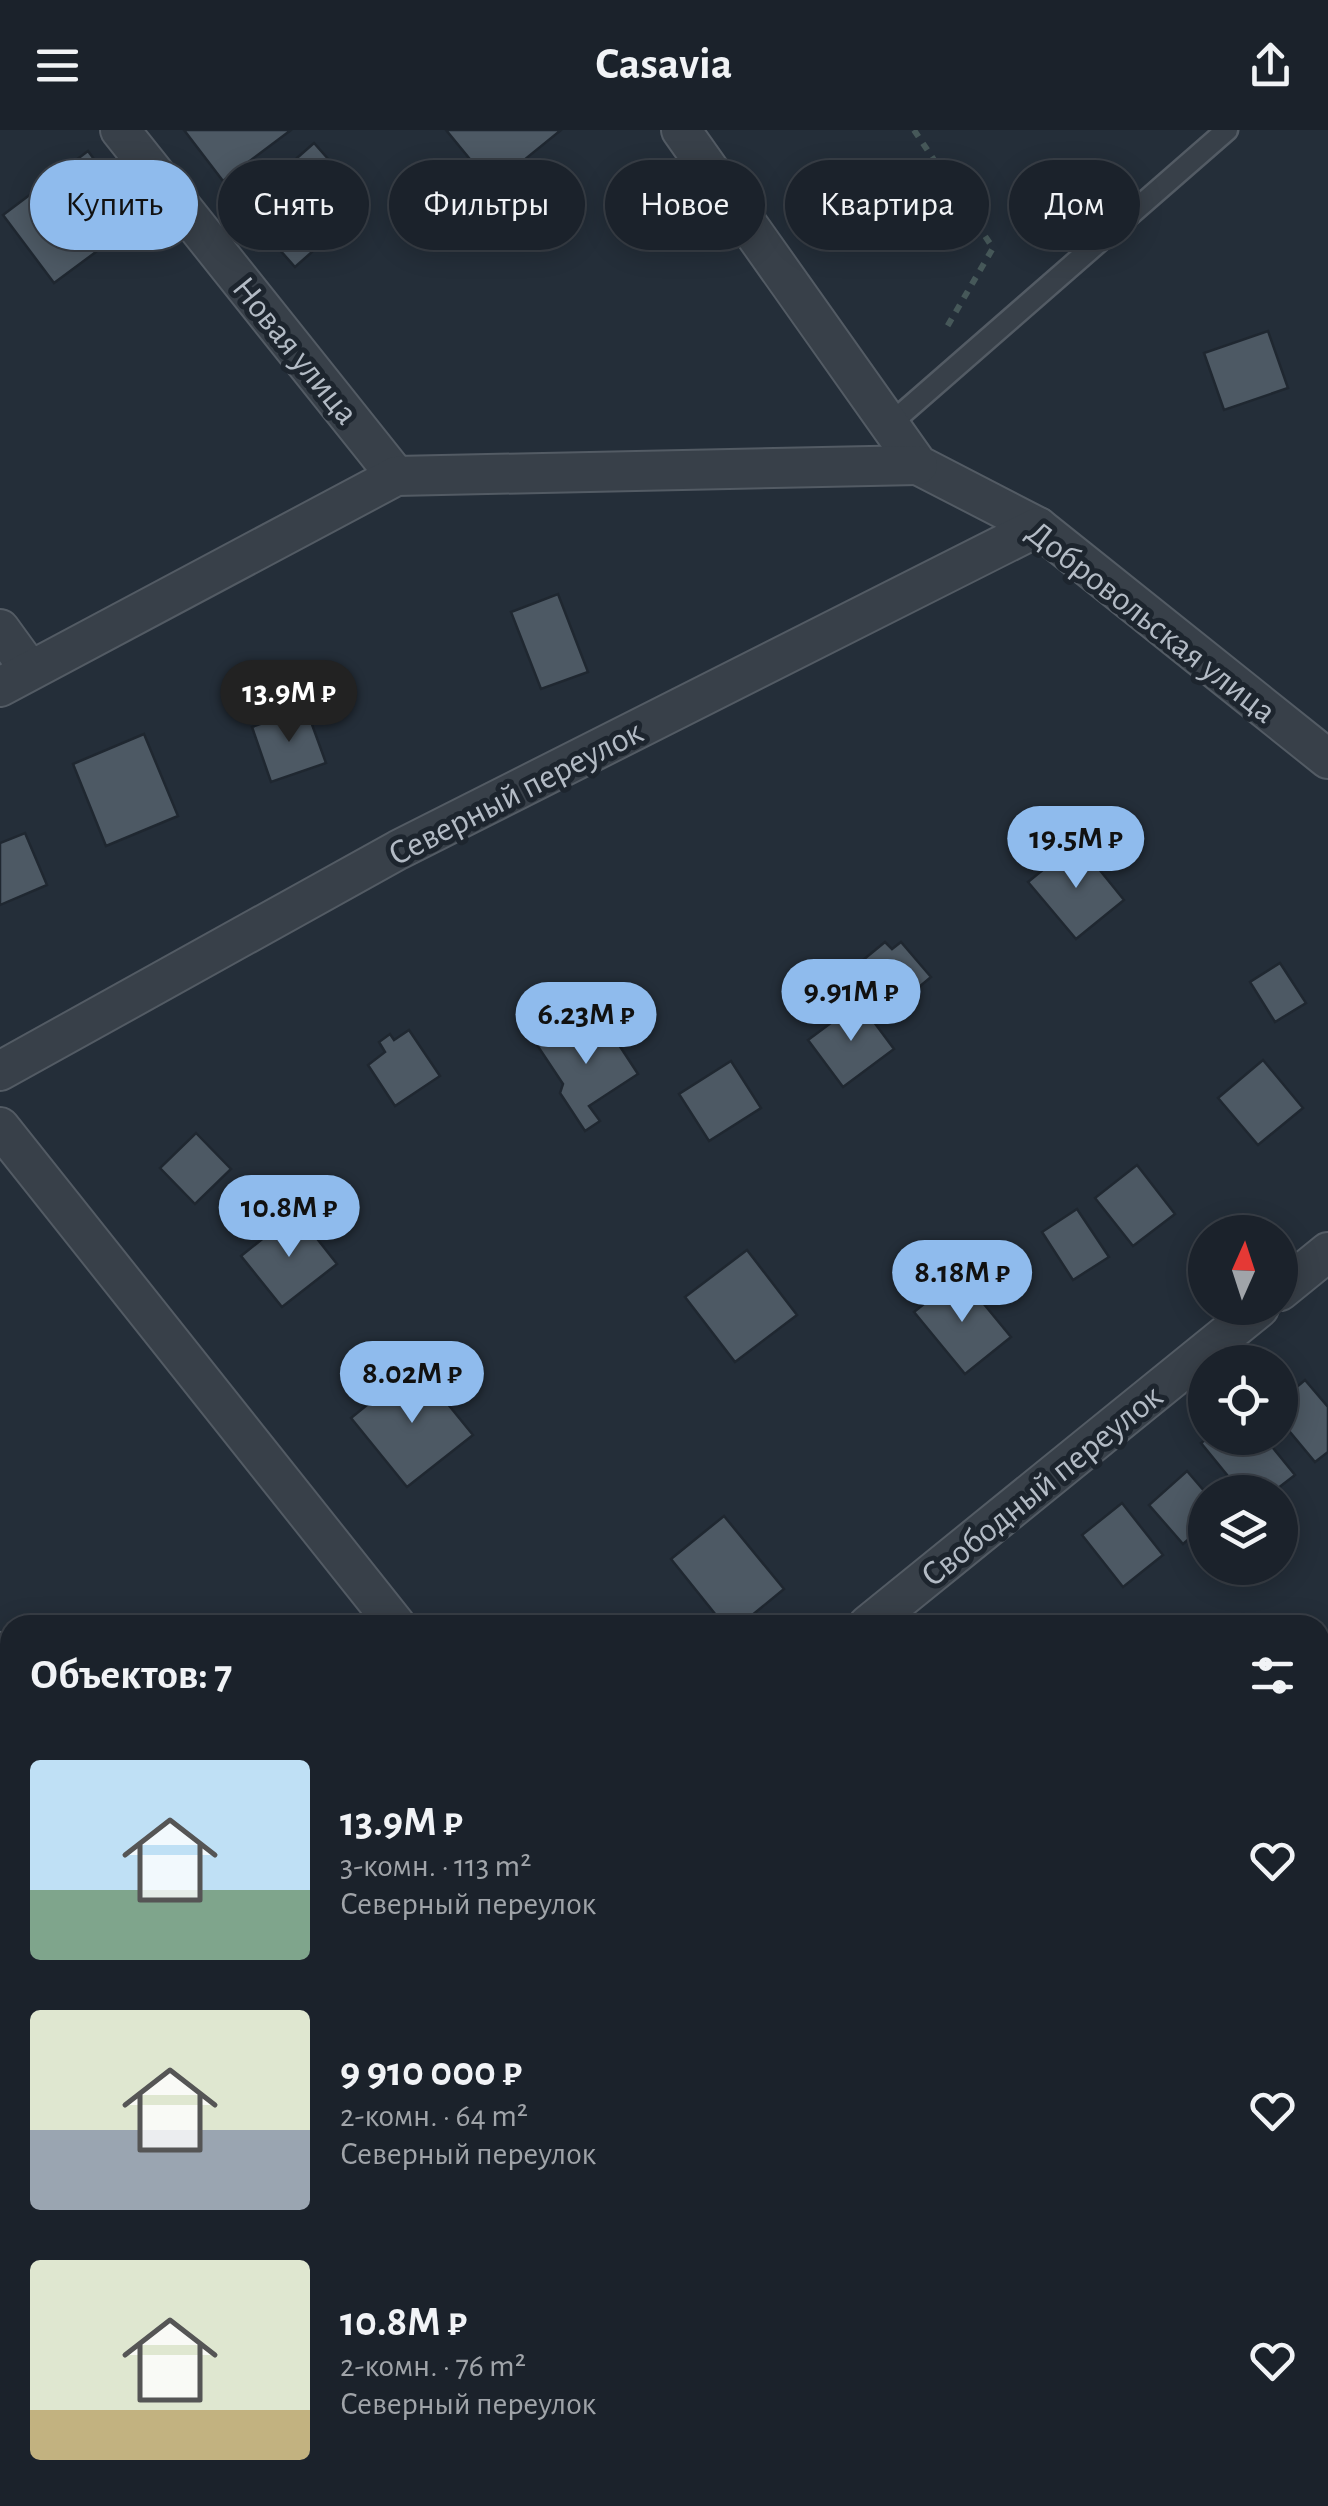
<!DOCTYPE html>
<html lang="ru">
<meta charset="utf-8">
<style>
:root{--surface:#1b222b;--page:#242a33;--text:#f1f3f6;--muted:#a0a4a9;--line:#393f47;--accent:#8fbbed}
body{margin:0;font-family:"Alegreya Sans",sans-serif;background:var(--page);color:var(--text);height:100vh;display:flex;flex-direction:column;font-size:38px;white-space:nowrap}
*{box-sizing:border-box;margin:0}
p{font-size:32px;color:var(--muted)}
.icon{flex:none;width:55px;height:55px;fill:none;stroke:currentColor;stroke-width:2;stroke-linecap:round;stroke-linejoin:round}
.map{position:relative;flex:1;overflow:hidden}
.panel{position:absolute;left:0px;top:1485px;width:1330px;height:892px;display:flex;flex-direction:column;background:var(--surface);border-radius:30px 30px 0 0;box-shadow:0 5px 25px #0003,0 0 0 2px var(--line)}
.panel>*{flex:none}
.top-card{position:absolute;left:30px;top:30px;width:1270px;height:90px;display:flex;gap:20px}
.needle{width:65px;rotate:3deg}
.controls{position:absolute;left:1188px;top:1085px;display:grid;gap:20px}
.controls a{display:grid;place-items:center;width:110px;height:110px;border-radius:50%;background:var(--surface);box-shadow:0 5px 25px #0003,0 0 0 2px var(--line);font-size:50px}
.price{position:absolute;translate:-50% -85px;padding:0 22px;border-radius:35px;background:var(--accent);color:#111;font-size:32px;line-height:65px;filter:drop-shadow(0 2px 5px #0008)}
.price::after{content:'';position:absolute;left:50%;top:60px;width:30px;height:22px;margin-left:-15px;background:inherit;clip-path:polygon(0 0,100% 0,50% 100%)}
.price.on{background:#222;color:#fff}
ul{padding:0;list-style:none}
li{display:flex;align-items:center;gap:30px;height:250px;padding:0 30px}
li span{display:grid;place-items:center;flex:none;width:280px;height:200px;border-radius:10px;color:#555}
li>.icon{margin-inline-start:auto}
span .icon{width:120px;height:120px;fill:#fffc;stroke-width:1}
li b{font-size:42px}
h2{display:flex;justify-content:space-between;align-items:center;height:120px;padding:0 30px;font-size:42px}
.pill{padding:0 35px;border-radius:45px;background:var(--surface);box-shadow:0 5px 25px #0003,0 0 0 2px var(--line);font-size:35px;line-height:90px}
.pill.on{background:var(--accent);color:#111}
header{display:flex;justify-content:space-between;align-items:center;height:130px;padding:0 30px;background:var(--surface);font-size:45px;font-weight:700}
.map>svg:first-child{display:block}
</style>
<header><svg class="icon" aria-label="menu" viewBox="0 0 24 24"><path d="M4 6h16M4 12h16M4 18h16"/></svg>Casavia<svg class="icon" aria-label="share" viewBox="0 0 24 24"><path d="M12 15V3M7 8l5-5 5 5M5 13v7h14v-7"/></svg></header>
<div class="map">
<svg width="1328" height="2376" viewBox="0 0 1328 2376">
<rect width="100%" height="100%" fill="#242e39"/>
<g fill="#4d5964" stroke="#1f2730" stroke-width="2.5">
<polygon points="184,0 291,0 223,51"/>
<polygon points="446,0 561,0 492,56"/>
<polygon points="314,13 367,73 295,137 254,91 284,65 272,50"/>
<polygon points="88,21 139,90 54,153 3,85"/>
<polygon points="1268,201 1288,258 1224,280 1204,223"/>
<polygon points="558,464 588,542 541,559 511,482"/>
<polygon points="306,578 326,633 271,652 252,597"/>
<polygon points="144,604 178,686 106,716 73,634"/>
<polygon points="25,703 47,755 0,775 0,713"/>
<polygon points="1077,712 1124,770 1076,809 1028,752"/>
<polygon points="885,812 892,819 901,812 931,847 882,888 846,844"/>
<polygon points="1280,833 1306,873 1275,892 1250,852"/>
<polygon points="859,872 894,919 843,957 808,910"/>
<polygon points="602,889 638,944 589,976 600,991 585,1001 560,963 563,954 535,912 567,892 576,906"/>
<polygon points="409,900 440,946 395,976 368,935 385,922 379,912 390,904 394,910"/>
<polygon points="1263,930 1303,978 1258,1015 1218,968"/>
<polygon points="731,931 761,978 709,1011 679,964"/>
<polygon points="196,1003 231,1039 195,1074 160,1038"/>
<polygon points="1137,1035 1175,1084 1133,1116 1095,1068"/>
<polygon points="1077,1079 1109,1127 1073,1150 1042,1102"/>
<polygon points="296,1082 337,1134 282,1177 241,1126"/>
<polygon points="747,1120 797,1185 735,1232 685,1167"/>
<polygon points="960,1145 1011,1207 965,1244 914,1182"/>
<polygon points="416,1235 473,1305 407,1357 351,1288"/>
<polygon points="1305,1250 1328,1277 1328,1322 1315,1332 1280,1290 1280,1271"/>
<polygon points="1208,1308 1265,1308 1295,1345 1273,1362 1241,1362 1201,1313"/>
<polygon points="1187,1341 1205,1362 1205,1395 1183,1414 1149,1375"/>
<polygon points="1122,1373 1163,1425 1123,1457 1082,1405"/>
<polygon points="724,1386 784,1459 740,1495 724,1495 671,1429"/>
</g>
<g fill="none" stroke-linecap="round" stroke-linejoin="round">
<defs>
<polyline id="lane" points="889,295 1227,0"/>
<g id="street">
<polyline points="120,0 396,346"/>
<polyline points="681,0 918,335 1038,397 1328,629"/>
<polyline points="0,499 29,539"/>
<polyline points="0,557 396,346 918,335"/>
<polyline points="0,941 398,720 1038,397"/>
<polyline points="0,997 396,1495"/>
<polyline points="1280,1161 1328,1122"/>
<polyline points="868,1495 1259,1178"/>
<polyline points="0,1522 10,1534"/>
<polyline points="1320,2246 1328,2239"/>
<polyline points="731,2368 739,2376"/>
</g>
<g id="primary">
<polyline points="0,2251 10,2263"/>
<polyline points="99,2368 106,2376"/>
</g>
</defs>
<use href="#lane" stroke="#535b64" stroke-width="25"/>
<use href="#street" stroke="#535b64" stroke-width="42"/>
<use href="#primary" stroke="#414952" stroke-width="60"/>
<g stroke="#465859" stroke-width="6" stroke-dasharray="8 8" stroke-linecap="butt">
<polyline points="914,0 993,118 944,202"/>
<polyline points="0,2151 10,2163"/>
<polyline points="186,2368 194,2376"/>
<polyline points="1179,2376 1184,2368"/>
</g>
<use href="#lane" stroke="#384049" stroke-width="20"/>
<use href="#street" stroke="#384049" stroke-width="38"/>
<use href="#primary" stroke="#565f69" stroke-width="55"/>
<defs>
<g id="rail">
<polyline points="0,1604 10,1616"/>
<polyline points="0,1670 10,1681"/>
<polyline points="599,2368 606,2376"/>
<polyline points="651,2368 659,2376"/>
</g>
</defs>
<use href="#rail" stroke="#5a6570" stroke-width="11"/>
<use href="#rail" stroke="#1d252e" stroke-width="8" stroke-dasharray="22" stroke-linecap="butt"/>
</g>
<g text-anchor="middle" stroke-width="10" stroke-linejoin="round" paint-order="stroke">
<g font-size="35" fill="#b3bbc5" stroke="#1d252e">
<text transform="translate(296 220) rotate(51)" y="12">Новая улица</text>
<text transform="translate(1152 491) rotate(38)" y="12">Добровольская улица</text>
<text transform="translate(515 662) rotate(-27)" y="12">Северный переулок</text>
<text transform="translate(1041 1355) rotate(-39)" y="12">Свободный переулок</text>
</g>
</g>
</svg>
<div class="controls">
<a><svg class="needle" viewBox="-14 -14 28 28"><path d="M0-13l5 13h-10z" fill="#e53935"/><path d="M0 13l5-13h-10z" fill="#a0a4a9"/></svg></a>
<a><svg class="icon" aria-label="locate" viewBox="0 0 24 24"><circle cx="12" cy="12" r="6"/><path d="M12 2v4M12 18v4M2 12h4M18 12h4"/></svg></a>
<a><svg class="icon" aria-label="layers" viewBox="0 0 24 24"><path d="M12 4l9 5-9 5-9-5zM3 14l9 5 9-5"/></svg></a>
</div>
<b class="price on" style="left:289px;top:615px">13.9M ₽</b>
<b class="price" style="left:1076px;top:761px">19.5M ₽</b>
<b class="price" style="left:851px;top:914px">9.91M ₽</b>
<b class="price" style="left:586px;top:937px">6.23M ₽</b>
<b class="price" style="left:289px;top:1130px">10.8M ₽</b>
<b class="price" style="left:962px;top:1195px">8.18M ₽</b>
<b class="price" style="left:412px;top:1296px">8.02M ₽</b>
<div class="top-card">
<a class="pill on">Купить</a>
<a class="pill">Снять</a>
<a class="pill">Фильтры</a>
<a class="pill">Новое</a>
<a class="pill">Квартира</a>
<a class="pill">Дом</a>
</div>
<section class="panel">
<h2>Объектов: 7<svg class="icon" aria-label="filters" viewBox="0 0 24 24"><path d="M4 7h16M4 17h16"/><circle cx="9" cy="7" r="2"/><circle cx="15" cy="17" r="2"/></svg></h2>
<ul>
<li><span style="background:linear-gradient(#bfe0f5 65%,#7fa58c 0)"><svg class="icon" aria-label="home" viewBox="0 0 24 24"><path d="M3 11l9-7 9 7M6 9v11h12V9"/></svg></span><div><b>13.9M ₽</b><p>3-комн. · 113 m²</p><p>Северный переулок</p></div><svg class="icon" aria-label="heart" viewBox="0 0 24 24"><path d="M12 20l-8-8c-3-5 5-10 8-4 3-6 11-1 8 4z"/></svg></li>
<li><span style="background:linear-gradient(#dfe7d0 60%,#9aa5b1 0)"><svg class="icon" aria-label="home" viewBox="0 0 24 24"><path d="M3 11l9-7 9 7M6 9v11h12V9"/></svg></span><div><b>9 910 000 ₽</b><p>2-комн. · 64 m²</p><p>Северный переулок</p></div><svg class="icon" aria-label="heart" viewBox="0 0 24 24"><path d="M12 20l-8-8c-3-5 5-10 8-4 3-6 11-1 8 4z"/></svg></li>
<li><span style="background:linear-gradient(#dfe7d0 75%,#c2b280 0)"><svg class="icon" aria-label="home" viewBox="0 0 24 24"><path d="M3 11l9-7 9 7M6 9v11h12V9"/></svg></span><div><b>10.8M ₽</b><p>2-комн. · 76 m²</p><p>Северный переулок</p></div><svg class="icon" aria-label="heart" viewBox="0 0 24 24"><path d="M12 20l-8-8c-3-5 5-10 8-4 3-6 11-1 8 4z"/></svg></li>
</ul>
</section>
</div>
